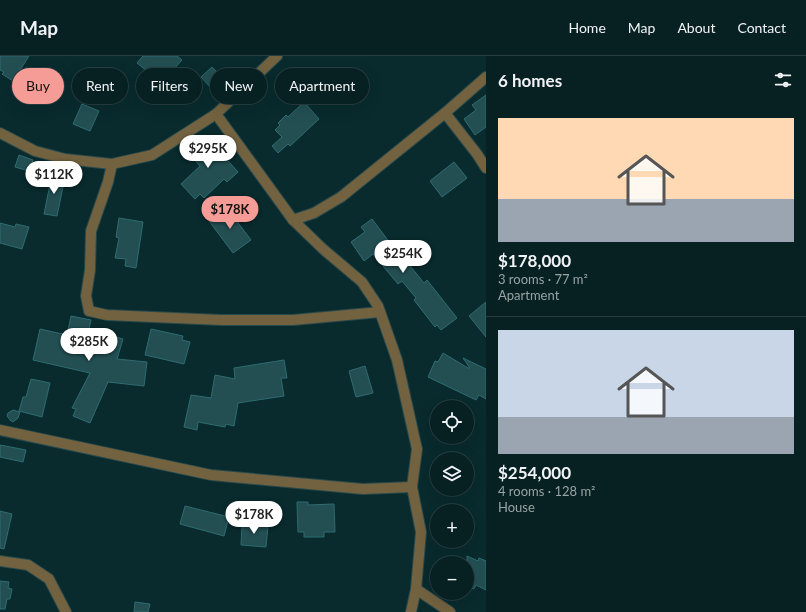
<!DOCTYPE html>
<meta charset="utf-8">
<style>
:root{--surface:#072022;--page:#152d2f;--text:#f1f3f6;--muted:#98a3a5;--line:#283e40;--accent:#f59c96}
body{margin:0;font-family:Lato,sans-serif;background:var(--page);color:var(--text);height:100vh;display:flex;flex-direction:column;font-size:15px;white-space:nowrap}
*{box-sizing:border-box;margin:0}
p{font-size:13px;color:var(--muted)}
.icon{flex:none;width:22px;height:22px;fill:none;stroke:currentColor;stroke-width:2;stroke-linecap:round;stroke-linejoin:round}
.map{position:relative;flex:1;overflow:hidden}
.side{display:flex;flex-direction:column;background:var(--surface);width:320px}
.side>*{flex:none}
.guide{position:absolute;left:12px;top:12px;width:380px;height:36px;display:flex;gap:8px}
.fabs{position:absolute;left:430px;top:344px;display:grid;gap:8px}
.fabs a{display:grid;place-items:center;width:44px;height:44px;border-radius:50%;background:var(--surface);box-shadow:0 4px 16px #0002,0 0 0 1px var(--line);font-size:20px}
.price{position:absolute;translate:-50% -34px;padding:0 9px;border-radius:14px;background:#fff;color:#222;font-size:13px;line-height:26px;filter:drop-shadow(0 1px 2px #0008)}
.price::after{content:'';position:absolute;left:50%;top:24px;width:12px;height:9px;margin-left:-6px;background:inherit;clip-path:polygon(0 0,100% 0,50% 100%)}
.price.on{background:var(--accent);color:#111}
ul{padding:0;list-style:none}
li{display:grid;align-content:center;gap:8px;height:212px;padding:0 12px}
li+li{border-top:1px solid var(--line)}
li span{display:grid;place-items:center;height:124px;border-radius:0px;color:#555}
li>.icon{margin-inline-start:auto}
span .icon{width:72px;height:72px;fill:#fffc;stroke-width:1}
li b{font-size:17px}
h2{display:flex;justify-content:space-between;align-items:center;height:48px;padding:0 12px;font-size:17px}
.tag{padding:0 14px;border-radius:18px;background:var(--surface);box-shadow:0 4px 16px #0002,0 0 0 1px var(--line);font-size:14px;line-height:36px}
.tag.on{background:var(--accent);color:#111}
header{display:flex;align-items:center;gap:24px;box-sizing:border-box;height:56px;padding:0 20px;background:var(--surface);border-bottom:1px solid var(--line)}
header strong{font-size:19px}
nav{display:flex;gap:22px;margin-inline-start:auto;font-size:14px}
main{display:flex;flex:1;min-height:0}
.map>svg:first-child{display:block}
</style>
<header>
<strong>Map</strong>
<nav><a>Home</a><a>Map</a><a>About</a><a>Contact</a></nav>
</header>
<main>
<div class="map">
<svg width="486" height="556" viewBox="0 0 486 556">
<rect width="100%" height="100%" fill="#092b2e"/>
<g fill="#234f53" stroke="#2d6c72">
<polygon points="0,0 29,0 13,25 2,18 4,16 0,14"/>
<polygon points="143,0 177,0 182,4 173,14 170,11 158,24 137,7"/>
<polygon points="212,11 222,21 211,32 201,21"/>
<polygon points="486,39 486,71 475,79 464,63 476,54 472,49"/>
<polygon points="304,46 319,63 290,90 288,88 278,97 272,90 282,81 275,74 280,69 278,67 286,59 288,61"/>
<polygon points="82,48 99,55 90,75 73,68"/>
<polygon points="205,79 238,116 227,126 224,123 204,142 200,138 195,143 181,128 200,110 192,101 197,97 192,91"/>
<polygon points="19,99 33,104 29,115 15,111"/>
<polygon points="454,106 467,122 442,141 430,125"/>
<polygon points="49,119 65,121 57,160 44,158 50,128 47,128"/>
<polygon points="226,151 251,184 233,197 209,165"/>
<polygon points="119,162 143,166 136,212 125,210 126,203 115,202 119,182 116,181"/>
<polygon points="372,163 393,191 394,190 424,227 427,224 457,262 441,274 437,269 435,271 414,244 416,242 402,225 398,228 373,198 364,205 351,186 365,176 361,171"/>
<polygon points="0,167 15,171 16,168 29,171 22,193 0,187"/>
<polygon points="486,246 486,281 469,260"/>
<polygon points="71,260 91,264 89,273 123,283 117,303 147,306 144,330 108,326 90,367 73,360 76,353 72,352 90,317 33,304 40,273 67,279"/>
<polygon points="151,273 183,280 182,284 190,286 184,308 145,299"/>
<polygon points="443,297 468,312 470,312 463,302 486,313 486,343 479,339 476,344 428,321 435,305 438,306"/>
<polygon points="284,304 287,322 281,322 284,340 238,347 234,370 226,368 225,371 198,366 197,374 184,371 191,339 211,342 215,319 235,323 234,312"/>
<polygon points="365,310 373,337 356,341 349,315"/>
<polygon points="31,323 50,327 42,361 19,355 23,341 26,341"/>
<polygon points="13,354 20,356 18,362 13,366 11,365 7,360 8,357"/>
<polygon points="0,389 26,394 23,406 0,401"/>
<polygon points="297,446 308,446 308,449 334,448 335,476 324,476 324,481 304,481 304,476 298,476"/>
<polygon points="185,450 229,461 224,480 180,468"/>
<polygon points="0,455 12,458 4,493 0,492"/>
<polygon points="251,466 261,467 261,470 268,470 266,491 241,489 242,469 251,469"/>
<polygon points="467,500 478,505 479,502 486,505 486,534 476,529 474,533 467,530"/>
<polygon points="0,525 9,526 8,532 12,533 10,543 7,543 5,553 0,553"/>
<polygon points="135,546 150,548 148,556 134,556"/>
</g>
<g fill="none" stroke-linecap="round" stroke-linejoin="round">
<defs>
<g id="street">
<polyline points="445,57 477,98 486,112"/>
<polyline points="216,58 293,164 323,193 362,226 378,250 397,304 417,393 412,431 421,476 416,533 411,556"/>
<polyline points="0,77 35,95 65,103 112,108 152,99 216,58 277,0"/>
<polyline points="112,108 108,126 91,175 90,214 86,240 89,255 107,259 221,264 293,264 380,256"/>
<polyline points="293,164 314,157 341,141 445,57 486,21"/>
<polyline points="0,374 211,419 363,433 412,431"/>
<polyline points="0,505 28,509 49,523 66,556"/>
<polyline points="416,533 450,556"/>
</g>
</defs>
<use href="#street" stroke="#27494c" stroke-width="12"/>
<use href="#street" stroke="#73623f" stroke-width="10"/>
</g>
</svg>
<div class="fabs">
<a><svg class="icon" aria-label="locate" viewBox="0 0 24 24"><circle cx="12" cy="12" r="6"/><path d="M12 2v4M12 18v4M2 12h4M18 12h4"/></svg></a>
<a><svg class="icon" aria-label="layers" viewBox="0 0 24 24"><path d="M12 4l9 5-9 5-9-5zM3 14l9 5 9-5"/></svg></a>
<a>+</a>
<a>−</a>
</div>
<b class="price" style="left:208px;top:113px">$295K</b>
<b class="price" style="left:54px;top:139px">$112K</b>
<b class="price on" style="left:230px;top:174px">$178K</b>
<b class="price" style="left:403px;top:218px">$254K</b>
<b class="price" style="left:89px;top:306px">$285K</b>
<b class="price" style="left:254px;top:479px">$178K</b>
<div class="guide">
<a class="tag on">Buy</a>
<a class="tag">Rent</a>
<a class="tag">Filters</a>
<a class="tag">New</a>
<a class="tag">Apartment</a>
</div>
</div>
<section class="side">
<h2>6 homes<svg class="icon" aria-label="filters" viewBox="0 0 24 24"><path d="M4 7h16M4 17h16"/><circle cx="9" cy="7" r="2"/><circle cx="15" cy="17" r="2"/></svg></h2>
<ul>
<li><span style="background:linear-gradient(#ffd9b3 65%,#9aa5b1 0)"><svg class="icon" aria-label="home" viewBox="0 0 24 24"><path d="M3 11l9-7 9 7M6 9v11h12V9"/></svg></span><div><b>$178,000</b><p>3 rooms · 77 m²</p><p>Apartment</p></div></li>
<li><span style="background:linear-gradient(#c9d6e8 70%,#9aa5b1 0)"><svg class="icon" aria-label="home" viewBox="0 0 24 24"><path d="M3 11l9-7 9 7M6 9v11h12V9"/></svg></span><div><b>$254,000</b><p>4 rooms · 128 m²</p><p>House</p></div></li>
</ul>
</section>
</main>
